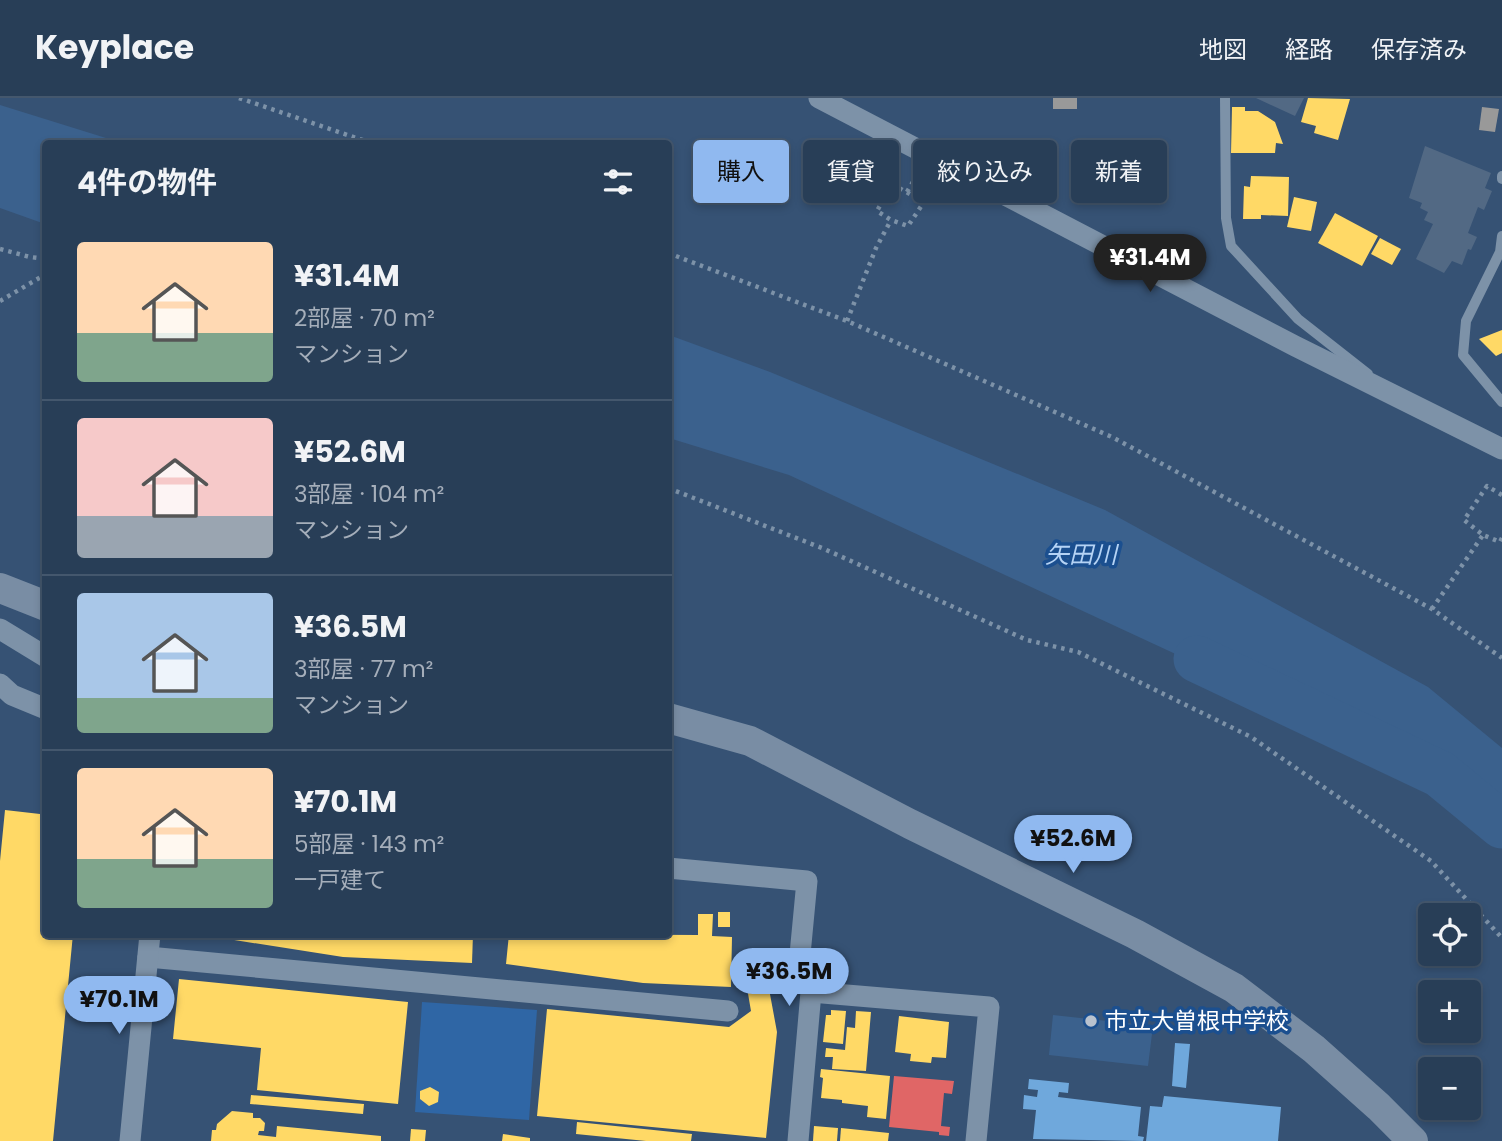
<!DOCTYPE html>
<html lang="ja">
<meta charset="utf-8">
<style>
:root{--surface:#283e57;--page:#30455d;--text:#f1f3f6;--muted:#a5aeba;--line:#44576d;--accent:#90b9f0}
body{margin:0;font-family:Poppins,"Noto Sans JP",sans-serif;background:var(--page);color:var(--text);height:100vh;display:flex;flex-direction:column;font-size:26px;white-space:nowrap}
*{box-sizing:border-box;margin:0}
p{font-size:23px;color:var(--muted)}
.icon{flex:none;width:38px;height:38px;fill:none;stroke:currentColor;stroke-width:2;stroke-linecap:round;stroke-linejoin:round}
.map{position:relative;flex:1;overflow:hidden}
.drawer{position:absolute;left:42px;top:42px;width:630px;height:798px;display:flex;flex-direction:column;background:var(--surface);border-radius:7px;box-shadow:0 4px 10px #0003,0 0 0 2px var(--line)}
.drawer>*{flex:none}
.banner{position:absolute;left:693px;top:42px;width:665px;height:63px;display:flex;gap:14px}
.buttons{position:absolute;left:1418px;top:805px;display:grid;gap:14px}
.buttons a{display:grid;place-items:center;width:63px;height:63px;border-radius:7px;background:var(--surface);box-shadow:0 4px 10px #0003,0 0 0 2px var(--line);font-size:35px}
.price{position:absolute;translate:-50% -60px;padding:0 16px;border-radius:24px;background:var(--accent);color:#111;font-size:23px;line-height:46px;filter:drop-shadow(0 2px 4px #0008)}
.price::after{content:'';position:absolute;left:50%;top:42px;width:21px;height:16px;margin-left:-10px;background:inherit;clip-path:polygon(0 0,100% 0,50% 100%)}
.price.current{background:#222;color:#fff}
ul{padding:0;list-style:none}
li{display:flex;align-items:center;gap:21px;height:175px;padding:0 35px}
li+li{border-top:2px solid var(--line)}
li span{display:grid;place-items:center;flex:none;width:196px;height:140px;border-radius:7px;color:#555}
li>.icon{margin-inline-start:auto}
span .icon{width:84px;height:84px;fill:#fffc;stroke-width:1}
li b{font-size:30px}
h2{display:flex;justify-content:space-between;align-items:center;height:84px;padding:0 35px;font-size:30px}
.chip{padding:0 24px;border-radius:7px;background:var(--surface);box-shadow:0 4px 10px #0003,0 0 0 2px var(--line);font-size:24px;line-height:63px}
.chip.current{background:var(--accent);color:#111}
header{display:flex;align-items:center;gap:42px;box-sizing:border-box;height:98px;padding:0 35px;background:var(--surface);border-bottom:2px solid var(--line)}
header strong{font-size:33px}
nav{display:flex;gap:38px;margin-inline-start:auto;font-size:24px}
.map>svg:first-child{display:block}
</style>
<header>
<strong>Keyplace</strong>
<nav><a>地図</a><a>経路</a><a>保存済み</a></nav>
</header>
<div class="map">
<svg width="1502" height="1043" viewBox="0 0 1502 1043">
<rect width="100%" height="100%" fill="#365274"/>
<polygon fill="#2f66a5" points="422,904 537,912 529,1022 415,1014"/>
<g fill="#3b618d">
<polygon points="0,7 122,45 46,46 45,126 0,110"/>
<polygon points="669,237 770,274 1105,412 1428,589 1502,650 1502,750 1372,635 1182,559 789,377 669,340"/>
<polygon points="1053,917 1153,928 1148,968 1049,957"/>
</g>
<g fill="#ffd966">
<polygon points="1308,0 1350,1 1338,42 1314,35 1316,28 1301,24"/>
<polygon points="1232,9 1245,9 1245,13 1258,13 1275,24 1283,46 1276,45 1275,55 1231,55"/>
<polygon points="1251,78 1289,79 1288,118 1261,117 1261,121 1243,121 1244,88 1250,89"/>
<polygon points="1294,99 1317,104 1311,133 1287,129"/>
<polygon points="1335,115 1378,138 1362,168 1318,145"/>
<polygon points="1380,140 1401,151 1392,167 1371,156"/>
<polygon points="1502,232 1502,255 1496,258 1479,241"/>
<polygon points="41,705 46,706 46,836 73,836 53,1043 0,1043 0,763 5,712 40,716"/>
<rect x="718" y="814" width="12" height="15"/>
<polygon points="698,816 713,816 712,838 732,839 731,889 643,885 506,866 509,836 698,837"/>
<polygon points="229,836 473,836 472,865 343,859 228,841"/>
<polygon points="767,880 777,934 766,1040 537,1018 547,911 729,929 751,913 746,884"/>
<polygon points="179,881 408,904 398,1006 257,992 261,950 173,941"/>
<polygon points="831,912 846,913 843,946 823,944 826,917 831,917"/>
<polygon points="856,913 871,914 866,973 832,971 833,959 825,959 826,950 845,952 847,929 855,930"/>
<polygon points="899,918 949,924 946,960 932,959 931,965 910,963 911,956 895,954"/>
<polygon points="821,971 890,978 886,1021 867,1019 868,1008 842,1005 842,1002 821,1000 823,980 820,979"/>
<polygon points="430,989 439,994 438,1004 429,1008 420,1001 420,993"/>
<polygon points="251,997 364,1006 363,1016 250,1006"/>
<polygon points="232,1013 253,1015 253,1020 260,1020 265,1025 264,1033 259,1033 258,1037 276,1039 277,1028 381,1038 381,1043 211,1043 212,1032 216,1032 217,1026"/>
<polygon points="577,1024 692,1036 691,1043 646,1043 576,1036"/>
<polygon points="814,1028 838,1030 837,1043 813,1043"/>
<polygon points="841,1030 889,1035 888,1043 840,1043"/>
<polygon points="411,1031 426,1032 425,1043 410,1043"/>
<polygon points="503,1036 530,1040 530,1043 502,1043"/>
</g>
<polygon fill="#e06666" points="894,978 954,983 952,996 944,995 941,1028 950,1029 949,1038 939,1037 939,1034 889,1029"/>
<g fill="#6fa8dc">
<polygon points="1175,945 1190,946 1186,990 1172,988"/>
<polygon points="1029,981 1069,985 1068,995 1059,994 1058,999 1141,1009 1138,1038 1144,1039 1143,1043 1033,1041 1036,1012 1023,1011 1024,997 1037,999 1038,992 1028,991"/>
<polygon points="1164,998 1281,1009 1278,1043 1146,1043 1150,1008 1162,1009"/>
</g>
<g fill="#999">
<rect x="1053" y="0" width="24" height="11"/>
<polygon points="1482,9 1499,11 1495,34 1479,32"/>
</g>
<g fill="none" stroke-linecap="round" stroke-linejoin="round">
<polyline stroke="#3b618d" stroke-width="47" points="1197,561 1440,676 1502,727"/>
</g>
<g fill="#526984">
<polygon points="1256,0 1304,0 1295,18"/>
<polygon points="1425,48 1491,75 1485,90 1492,93 1484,112 1478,109 1468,135 1477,139 1471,152 1468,151 1462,167 1452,163 1444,175 1416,161 1433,126 1424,122 1428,114 1420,110 1422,105 1409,100"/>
</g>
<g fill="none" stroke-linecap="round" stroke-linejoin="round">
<g stroke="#7d92a8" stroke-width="4.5" stroke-dasharray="3.5 5" stroke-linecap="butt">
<polyline points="239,0 374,46"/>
<polygon points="892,86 924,104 908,128 891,122 877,113"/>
<polyline points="907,94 917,77"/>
<polyline points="0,151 30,159 46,161"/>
<polyline points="668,155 847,223 1112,339 1432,511 1502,560"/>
<polyline points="0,203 46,176"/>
<polyline points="847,223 876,150 891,122"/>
<polyline points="668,390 822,450 1027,542 1078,554 1251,639 1431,763 1502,840"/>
<polyline points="1502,397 1487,388 1464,422 1483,437 1500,444 1502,440"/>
<polyline points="1432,511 1483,437"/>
</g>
<g stroke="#7d92a8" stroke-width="10">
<polyline points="1225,0 1226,120 1231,148 1298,221 1368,276"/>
<polyline points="1502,78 1502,81"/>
<polyline points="1502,138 1500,154 1466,223 1463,257 1502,304"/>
</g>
<g stroke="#7d92a8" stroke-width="21">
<polyline points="819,0 1295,248 1502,351"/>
<polyline points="0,531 46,559"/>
<polyline points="0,586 12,597 46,611"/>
<polyline points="668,770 807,783 799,867 811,894 798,1043"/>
<polyline points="148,859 728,913"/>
<polyline points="811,894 989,909 976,1043"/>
<polyline points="130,1043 150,836"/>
</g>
<g stroke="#798da4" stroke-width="30">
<polyline points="0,490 46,508"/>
<polyline points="668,620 750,643 910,726 1135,836 1234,890 1314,951 1379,1009 1413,1043"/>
</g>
</g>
<circle fill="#b9c2ce" stroke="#1b4f8f" stroke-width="2.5" cx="1091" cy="923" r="7"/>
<g text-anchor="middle" stroke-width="7" stroke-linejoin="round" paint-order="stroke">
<g font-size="23" fill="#fff" stroke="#1b4f8f" text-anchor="start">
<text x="1105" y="931">市立大曽根中学校</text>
</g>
<g font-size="24" font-style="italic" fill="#b5d3f5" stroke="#1b4f8f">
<text x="1081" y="465">矢田川</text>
</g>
</g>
</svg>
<div class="buttons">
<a><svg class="icon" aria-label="locate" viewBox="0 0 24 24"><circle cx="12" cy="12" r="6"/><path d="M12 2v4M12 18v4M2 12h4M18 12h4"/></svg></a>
<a>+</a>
<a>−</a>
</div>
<b class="price current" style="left:1150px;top:196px">¥31.4M</b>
<b class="price" style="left:1073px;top:777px">¥52.6M</b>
<b class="price" style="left:789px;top:910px">¥36.5M</b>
<b class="price" style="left:119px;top:938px">¥70.1M</b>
<div class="banner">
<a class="chip current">購入</a>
<a class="chip">賃貸</a>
<a class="chip">絞り込み</a>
<a class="chip">新着</a>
</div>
<section class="drawer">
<h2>4件の物件<svg class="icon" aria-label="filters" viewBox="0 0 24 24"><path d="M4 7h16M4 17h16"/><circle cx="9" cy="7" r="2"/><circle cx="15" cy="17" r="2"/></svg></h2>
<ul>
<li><span style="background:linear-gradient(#ffd9b3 65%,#7fa58c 0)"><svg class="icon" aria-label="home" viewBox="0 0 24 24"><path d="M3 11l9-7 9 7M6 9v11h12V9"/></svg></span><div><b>¥31.4M</b><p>2部屋 · 70 m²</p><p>マンション</p></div></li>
<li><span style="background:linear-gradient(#f6c9c9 70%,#9aa5b1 0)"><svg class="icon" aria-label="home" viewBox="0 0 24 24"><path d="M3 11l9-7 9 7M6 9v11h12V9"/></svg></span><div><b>¥52.6M</b><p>3部屋 · 104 m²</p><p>マンション</p></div></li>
<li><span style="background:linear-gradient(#a9c7e8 75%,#7fa58c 0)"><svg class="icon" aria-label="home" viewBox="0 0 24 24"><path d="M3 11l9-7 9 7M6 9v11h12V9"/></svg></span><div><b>¥36.5M</b><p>3部屋 · 77 m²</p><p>マンション</p></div></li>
<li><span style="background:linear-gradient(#ffd9b3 65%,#7fa58c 0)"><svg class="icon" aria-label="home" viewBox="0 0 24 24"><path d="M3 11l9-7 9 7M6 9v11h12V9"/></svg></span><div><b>¥70.1M</b><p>5部屋 · 143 m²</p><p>一戸建て</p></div></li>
</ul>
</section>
</div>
